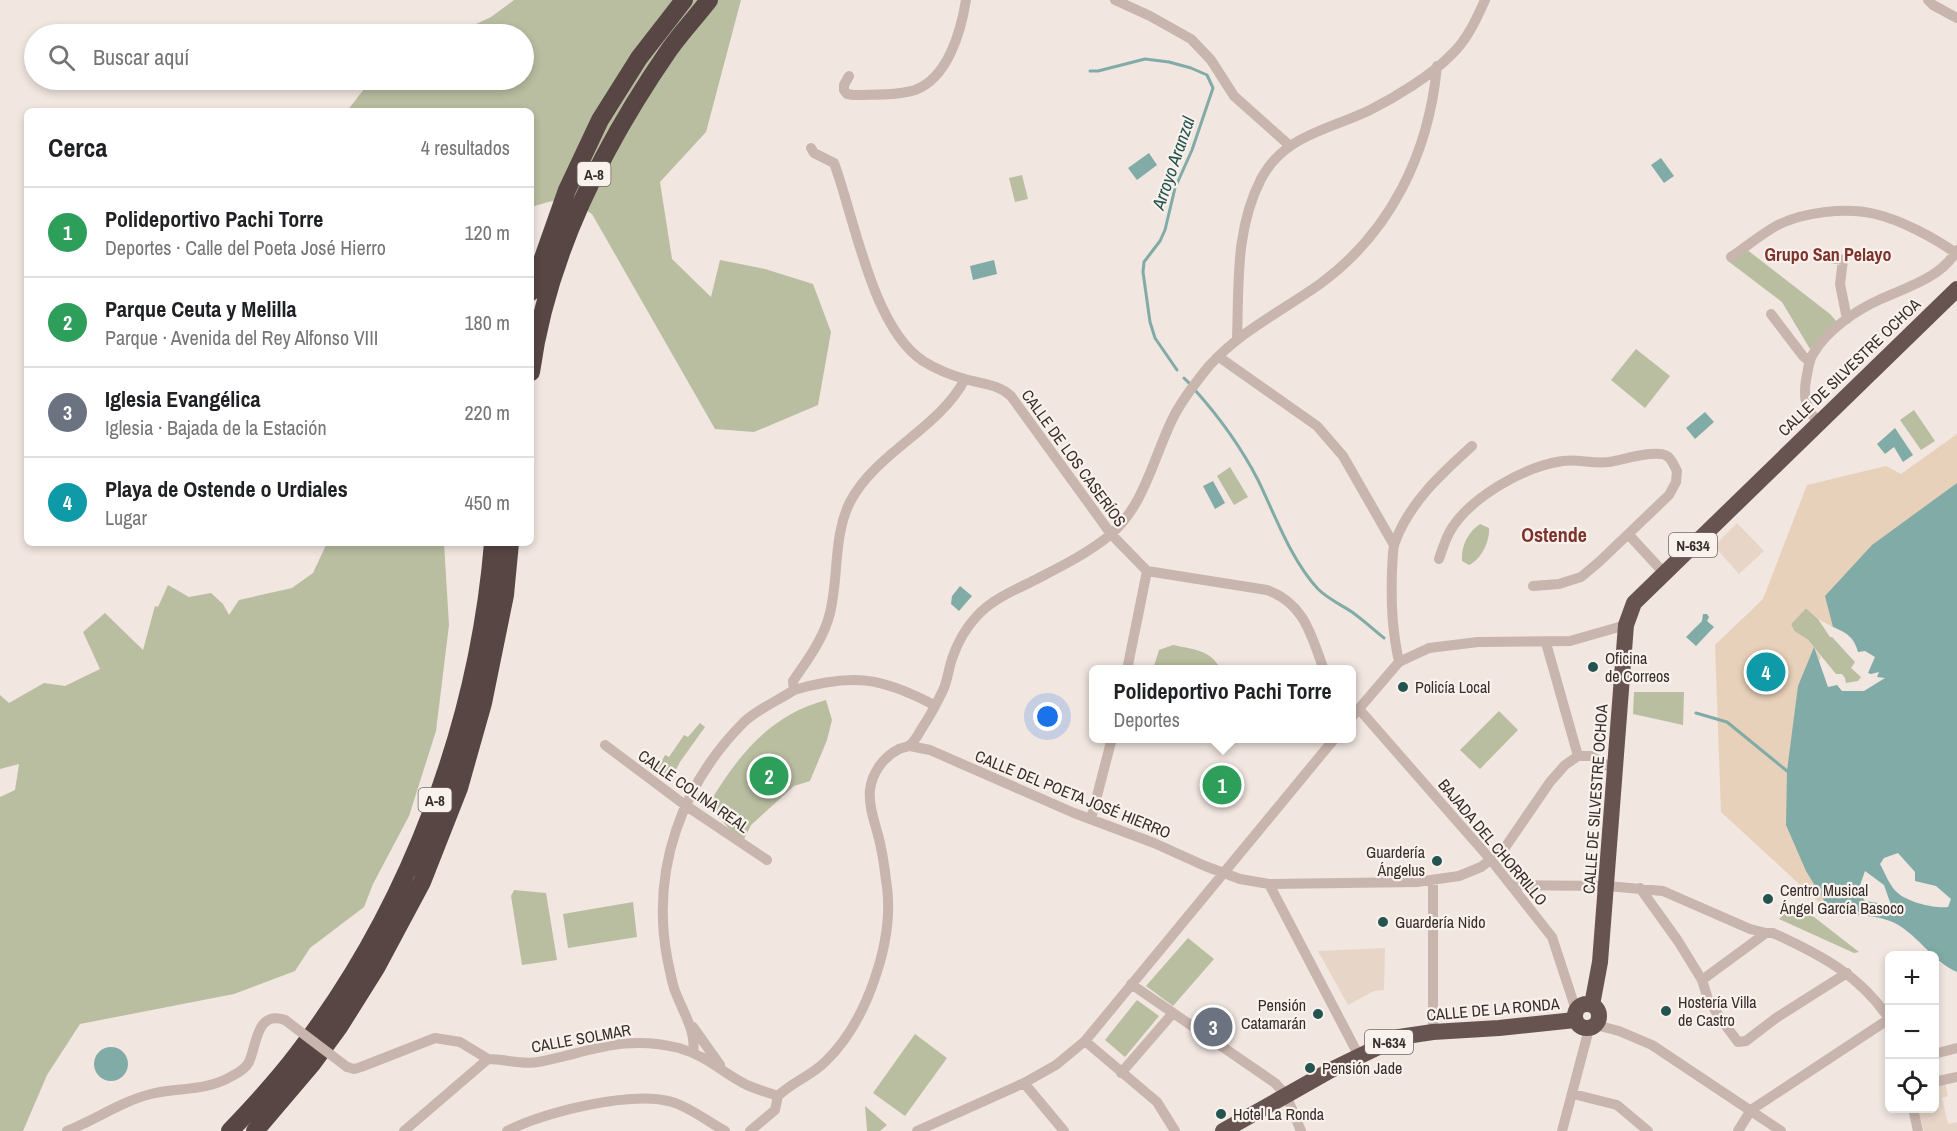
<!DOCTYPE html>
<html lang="es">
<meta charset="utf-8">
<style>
body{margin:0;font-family:"Archivo Narrow",sans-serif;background:#f2f2f2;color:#202124}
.controls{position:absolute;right:18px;bottom:18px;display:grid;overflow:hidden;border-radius:9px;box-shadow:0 3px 9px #0003}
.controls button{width:54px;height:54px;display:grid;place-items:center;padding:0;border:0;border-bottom:2px solid #e0e0e0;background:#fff;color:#202124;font:30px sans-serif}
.you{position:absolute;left:1048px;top:717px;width:21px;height:21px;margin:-15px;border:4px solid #fff;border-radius:50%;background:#1a73e8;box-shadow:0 0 0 9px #1a73e833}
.badge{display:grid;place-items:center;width:39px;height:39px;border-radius:50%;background:#ea580c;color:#fff;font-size:20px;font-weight:700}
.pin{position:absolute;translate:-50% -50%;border:3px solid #fff;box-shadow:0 2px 6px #0006}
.popup{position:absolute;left:1089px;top:665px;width:267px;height:78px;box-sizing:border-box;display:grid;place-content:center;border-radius:9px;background:#fff;filter:drop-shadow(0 2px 4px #0005);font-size:20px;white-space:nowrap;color:#757577}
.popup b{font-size:22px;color:#202124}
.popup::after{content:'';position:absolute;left:50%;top:100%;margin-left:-12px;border:12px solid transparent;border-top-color:#fff}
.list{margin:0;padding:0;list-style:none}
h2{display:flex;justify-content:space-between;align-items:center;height:78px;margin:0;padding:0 24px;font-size:26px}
h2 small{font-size:20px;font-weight:400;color:#757577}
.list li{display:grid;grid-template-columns:39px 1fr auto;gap:18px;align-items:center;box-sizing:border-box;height:90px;padding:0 24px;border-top:2px solid #e0e0e0}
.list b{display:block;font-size:22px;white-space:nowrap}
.list p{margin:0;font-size:20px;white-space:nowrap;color:#757577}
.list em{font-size:20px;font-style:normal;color:#757577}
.icon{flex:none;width:33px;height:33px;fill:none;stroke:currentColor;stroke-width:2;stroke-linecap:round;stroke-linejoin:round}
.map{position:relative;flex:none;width:1957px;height:1131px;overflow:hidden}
.search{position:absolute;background:#fff;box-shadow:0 3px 9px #0003;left:24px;top:24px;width:510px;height:66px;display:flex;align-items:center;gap:15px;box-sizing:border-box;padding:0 21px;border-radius:33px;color:#757577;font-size:22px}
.panel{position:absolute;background:#fff;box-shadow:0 3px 9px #0003;left:24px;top:108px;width:510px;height:438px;border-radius:9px}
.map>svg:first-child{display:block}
</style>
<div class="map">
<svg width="1957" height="1131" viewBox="0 0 1957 1131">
<rect width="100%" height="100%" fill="#f1e6e0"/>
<path fill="#b9bea1" d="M514,0H741L706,132L660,182L672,259L711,297L720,260L765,269L813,284L831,332L818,405L754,432L715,429L592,214C564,195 562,198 531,207V111H347L371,80H524V34H455L491,17Z
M1022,175L1028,199L1015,202L1009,178Z
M1746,249L1830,314L1837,322L1810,349L1782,302L1728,261Z
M1636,349L1670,376L1645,408L1611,380Z
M1914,410L1935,441L1921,450L1900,420Z
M1230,467L1248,497L1234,505L1217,476Z
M1480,524L1489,528C1490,542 1481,559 1469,565L1462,561C1461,546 1468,532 1480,524Z
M327,543H444L449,625L436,731L409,816L373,884L364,907L310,948L295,971L234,994L80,1024L47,1075L23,1131H0V797L15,790L19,764L0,769V695L9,703L44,683L65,686L100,669L83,632L105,613L143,650L155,606L158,607L168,585L189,597L211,593L223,604L229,615L239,600L292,588L313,573Z
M1806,608L1818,619L1830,637H1832L1855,662L1851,668L1861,677L1858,681L1846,683L1845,678L1842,674H1836L1808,640L1794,631L1791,624Z
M1173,645C1195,650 1209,649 1221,669H1153L1159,650Z
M1634,692H1684L1683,725L1633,714Z
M826,700L832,720L827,740L810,781L794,786L751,825L742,843L708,805C738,756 768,716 826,700Z
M1499,711L1518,730L1480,769L1460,750Z
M700,723L705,727L680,762L670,781L656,772L665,755L669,757L684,735L688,737Z
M514,890L546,893L557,960L522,965L511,896Z
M633,902L637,937L568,948L563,914Z
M1796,903L1859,952L1854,953L1779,919Z
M1188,938L1214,959L1173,1006L1146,986Z
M1137,1000L1159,1016L1125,1057L1105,1040Z
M915,1034L947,1058L905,1116L873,1093Z
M865,1106L887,1125L880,1131H867Z"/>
<path fill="#e8d1ba" d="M1957,434V512L1851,608L1833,627L1818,619L1806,608L1791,624L1794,631L1808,640L1821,657L1816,666L1820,858L1833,915L1721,812L1715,645L1763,599L1807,485L1886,466L1901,474Z"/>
<path fill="#e7d5c8" d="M1737,523L1764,551L1739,574L1714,546Z
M1385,948L1384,990L1374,991L1348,1005L1318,951Z
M1945,1083L1948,1096L1942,1098L1948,1124L1957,1122V1131H1924L1918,1109L1934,1108L1935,1084Z"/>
<path fill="#81aba6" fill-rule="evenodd" d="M1149,153L1157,165L1137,180L1128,168Z
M1661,158L1674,176L1664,183L1651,165Z
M994,260L997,274L973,280L970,266Z
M1705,412L1714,422L1695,439L1686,428Z
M1895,428L1913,455L1903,462L1894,447L1885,454L1877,444Z
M1213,481L1225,503L1215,509L1203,486Z
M1957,483V972C1931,961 1916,931 1890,921C1872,914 1852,915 1833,915L1806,871L1786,825L1787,771L1798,686L1814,647L1828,687L1837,685L1842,691H1864L1885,678L1877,677L1879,672L1871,674L1868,673L1875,657L1865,651L1858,652C1854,637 1847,633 1833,627L1825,596L1872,545ZM1898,853L1915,872V881L1936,886L1951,899L1948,907C1936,909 1907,902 1898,893C1890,887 1885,873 1880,864L1884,858ZM1865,871L1884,885L1891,905L1865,901L1858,891Z
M960,586L972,596L959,611L951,604L952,596Z
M1703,614H1707L1709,617L1707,621L1714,627L1696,646L1686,637L1702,621Z
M94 1064a17 17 0 1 1 34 0a17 17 0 1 1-34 0Z"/>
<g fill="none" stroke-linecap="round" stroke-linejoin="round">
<path stroke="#81aba6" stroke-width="3" d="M1090,71H1098L1145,59L1169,62L1191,68L1207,75L1213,88L1192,150L1175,188L1165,230L1160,241L1144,262L1143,272L1150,322L1155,338L1177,370
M1184,378L1191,385
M1195,390C1220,418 1241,447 1258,480C1275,515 1291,560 1318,589C1328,599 1340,604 1352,612C1363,620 1373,629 1384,638
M1696,713L1727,722L1787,771"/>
<path stroke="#c8b5ad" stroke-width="10" d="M1115,0L1150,16L1191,39L1211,60L1234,96L1289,145
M1928,0L1933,5L1957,18
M849,76L844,85V90L847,94L854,95C873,94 896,96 915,90C948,78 961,31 966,0
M811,148L814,153L834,163C855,219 872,327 923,361C936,369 950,375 965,379C982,384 998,384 1011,396L1111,534L1147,571L1267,590C1305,604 1311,635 1324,670
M1818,256L1843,260L1840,284L1847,319
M1731,257C1746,247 1760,235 1776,226C1802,212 1846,207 1875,214C1901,220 1935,238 1957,254
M1771,314L1803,356L1810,362
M1237,339C1239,284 1235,230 1261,179C1284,135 1329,130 1370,110C1396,97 1432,75 1452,54C1467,40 1477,18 1485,0
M1219,357L1317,426L1343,456L1394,545
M1818,422C1806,409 1803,399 1806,380C1808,372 1808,361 1813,354C1827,330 1856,310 1881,299C1908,287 1942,277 1957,250
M1629,535L1664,573
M1439,559C1442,550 1445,541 1449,533C1468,498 1525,466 1563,461C1578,459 1593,464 1609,462C1622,460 1656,449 1667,456C1672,459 1674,466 1677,471L1676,482L1669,495L1599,562L1581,577L1559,584L1533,586
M1546,643L1578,756
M1399,662C1392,629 1391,604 1392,570C1393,561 1392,550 1395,542C1410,502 1441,474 1472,446
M1127,670L1147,571
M794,690C852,673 881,677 934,705
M1359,709L1491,860L1552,937L1576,1010
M1351,718L1399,662L1429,648L1478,642L1570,641L1626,625
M605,745L685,805L767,860
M910,746L930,750L1074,813L1154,843L1205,866L1240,879L1269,884L1417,882L1459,876L1481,867L1504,849L1550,782L1565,765L1578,756H1591L1615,770
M1091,819L1112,738
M1433,882V1032
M1269,884L1359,1056
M1511,885L1607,886L1663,891L1750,929L1766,933H1773C1821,955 1860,975 1890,1020
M1640,888L1678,941L1702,980L1708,999L1720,1018L1738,1042L1746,1041L1776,1018L1847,973
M1702,980L1766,933
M1131,984L1275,1083L1286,1095L1301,1131
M1596,1025L1619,1031L1652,1045L1781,1131
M693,1027L720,1065
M1085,1041L1157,1102L1175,1131
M693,1053C697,1031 681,1009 674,988C671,978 669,967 667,957C651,869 682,784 744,722C758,709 779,700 794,690L793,681C807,661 824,638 830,613C839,576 833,536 850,502C876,452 939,429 965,379
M1934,1054L1957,1048
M347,1067L354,1069L361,1067L435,1038L460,1042L488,1059
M1121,1073L1173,1013
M1934,1082L1957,1077
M1024,1083L1064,1131
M1573,1094L1617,1105L1648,1131
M778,1096C792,1082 811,1076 825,1062C866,1023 894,943 887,887C885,874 884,861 881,848C878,830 868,809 870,790C872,773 883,757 899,749C904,747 907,748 911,744C915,741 919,733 922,728C930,716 938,701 944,688C948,678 949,666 953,656C958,642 966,628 976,617C990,601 1012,591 1031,582C1058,568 1087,554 1110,535C1144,506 1153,459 1172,420C1180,402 1196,382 1209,366C1240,331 1282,311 1320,284C1391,232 1429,153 1437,66
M1913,1108L1918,1131
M67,1131C95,1120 122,1101 151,1094C179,1087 205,1092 232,1076C238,1073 246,1068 249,1062C257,1045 256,1010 285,1020
M404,1131L488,1059C505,1059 522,1065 538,1062C590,1052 624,1034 679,1048C707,1056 720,1071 743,1083C754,1089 767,1092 778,1096
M507,1131C545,1112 632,1090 672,1102C690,1107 708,1122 725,1131
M750,1131L775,1110L778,1096
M917,1131L1024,1083L1056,1065L1085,1041L1335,738
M1562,1131L1589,1029
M1738,1131L1751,1110L1889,1019"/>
<path stroke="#675450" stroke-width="16" d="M1575 1016a12 12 0 1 1 24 0a12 12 0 1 1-24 0Z
M1592,1005L1600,962L1626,625L1634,603L1957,289
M1223,1131L1331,1070L1399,1037L1433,1032L1499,1028L1575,1020"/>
<path stroke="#574643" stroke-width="18" d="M531,292L567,190L600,120L639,58L684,0
M531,372C547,255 602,147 669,50C681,33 696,17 709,0
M230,1131C254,1106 278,1080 299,1052C410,907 478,724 493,543
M255,1131L312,1064L339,1027L376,968L422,882L459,788L483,703L505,595L510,543"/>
<path stroke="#c8b5ad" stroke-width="10" d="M285,1020L347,1067"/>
</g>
<g fill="#245450" stroke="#f9f1ec" stroke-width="2">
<circle cx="1593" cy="667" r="6"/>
<circle cx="1403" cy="687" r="6"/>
<circle cx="1437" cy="861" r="6"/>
<circle cx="1768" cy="899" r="6"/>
<circle cx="1383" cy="922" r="6"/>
<circle cx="1666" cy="1011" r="6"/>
<circle cx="1318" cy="1014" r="6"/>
<circle cx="1310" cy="1068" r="6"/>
<circle cx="1221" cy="1114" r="6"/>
</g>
<g text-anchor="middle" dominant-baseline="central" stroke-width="4.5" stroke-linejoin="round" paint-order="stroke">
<g fill="#f9f1ec" stroke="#716865" stroke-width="1.5">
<rect x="577.5" y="162" width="33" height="24" rx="4.5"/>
<rect x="1669" y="533" width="48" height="24" rx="4.5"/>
<rect x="418.5" y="788" width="33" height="24" rx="4.5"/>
<rect x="1365" y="1030" width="48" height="24" rx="4.5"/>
</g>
<g font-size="15" font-weight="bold" fill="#372d2b">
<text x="594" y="174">A-8</text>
<text x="1693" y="545">N-634</text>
<text x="435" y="800">A-8</text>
<text x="1389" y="1042">N-634</text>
</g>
<g font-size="16" fill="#372d2b" stroke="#f9f1ec">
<text transform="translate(1849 367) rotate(-44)">CALLE DE SILVESTRE OCHOA</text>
<text transform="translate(1074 458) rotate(54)">CALLE DE LOS CASERÍOS</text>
<text transform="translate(694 791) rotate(35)">CALLE COLINA REAL</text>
<text transform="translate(1073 794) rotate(22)">CALLE DEL POETA JOSÉ HIERRO</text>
<text transform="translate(1595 799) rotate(-86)">CALLE DE SILVESTRE OCHOA</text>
<text transform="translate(1493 842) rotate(50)">BAJADA DEL CHORRILLO</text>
<text transform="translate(1493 1009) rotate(-5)">CALLE DE LA RONDA</text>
<text transform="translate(581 1038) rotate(-10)">CALLE SOLMAR</text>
</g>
<g font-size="16" fill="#372d2b" stroke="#f9f1ec" text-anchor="start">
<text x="1605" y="658">Oficina<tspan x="1605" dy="18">de Correos</tspan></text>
<text x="1415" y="687">Policía Local</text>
<text x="1425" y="852" text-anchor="end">Guardería<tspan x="1425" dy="18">Ángelus</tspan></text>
<text x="1780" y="890">Centro Musical<tspan x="1780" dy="18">Ángel García Basoco</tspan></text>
<text x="1395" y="922">Guardería Nido</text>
<text x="1678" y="1002">Hostería Villa<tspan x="1678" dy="18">de Castro</tspan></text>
<text x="1306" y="1005" text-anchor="end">Pensión<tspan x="1306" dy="18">Catamarán</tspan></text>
<text x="1322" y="1068">Pensión Jade</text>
<text x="1233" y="1114">Hotel La Ronda</text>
</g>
<g font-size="18" font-style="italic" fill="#245450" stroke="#f9f1ec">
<text transform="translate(1173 163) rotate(-71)">Arroyo Aranzal</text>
</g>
<g font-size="18" font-weight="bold" fill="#7e322c" stroke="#f9f1ec">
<text x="1828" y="254">Grupo San Pelayo</text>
</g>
<g font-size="20" font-weight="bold" fill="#7e322c" stroke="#f9f1ec">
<text x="1554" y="534">Ostende</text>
</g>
</g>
</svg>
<div class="controls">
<button>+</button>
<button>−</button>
<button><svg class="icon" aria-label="locate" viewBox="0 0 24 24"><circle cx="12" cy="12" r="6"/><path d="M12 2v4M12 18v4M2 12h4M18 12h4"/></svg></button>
</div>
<div class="you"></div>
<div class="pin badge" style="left:1222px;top:785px;background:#2e9e5b">1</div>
<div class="popup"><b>Polideportivo Pachi Torre</b>Deportes</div>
<div class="pin badge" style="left:769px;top:776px;background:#2e9e5b">2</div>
<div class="pin badge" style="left:1213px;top:1027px;background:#6b7280">3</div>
<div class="pin badge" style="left:1766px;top:672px;background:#0f9aa8">4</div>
<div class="search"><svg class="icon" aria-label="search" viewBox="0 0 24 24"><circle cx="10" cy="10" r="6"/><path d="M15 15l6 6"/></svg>Buscar aquí</div>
<section class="panel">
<h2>Cerca<small>4 resultados</small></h2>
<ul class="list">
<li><span class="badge" style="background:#2e9e5b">1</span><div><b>Polideportivo Pachi Torre</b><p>Deportes · Calle del Poeta José Hierro</p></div><em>120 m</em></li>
<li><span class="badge" style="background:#2e9e5b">2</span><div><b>Parque Ceuta y Melilla</b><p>Parque · Avenida del Rey Alfonso VIII</p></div><em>180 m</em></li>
<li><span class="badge" style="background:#6b7280">3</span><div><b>Iglesia Evangélica</b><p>Iglesia · Bajada de la Estación</p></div><em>220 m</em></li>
<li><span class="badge" style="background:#0f9aa8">4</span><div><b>Playa de Ostende o Urdiales</b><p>Lugar</p></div><em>450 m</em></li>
</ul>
</section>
</div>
